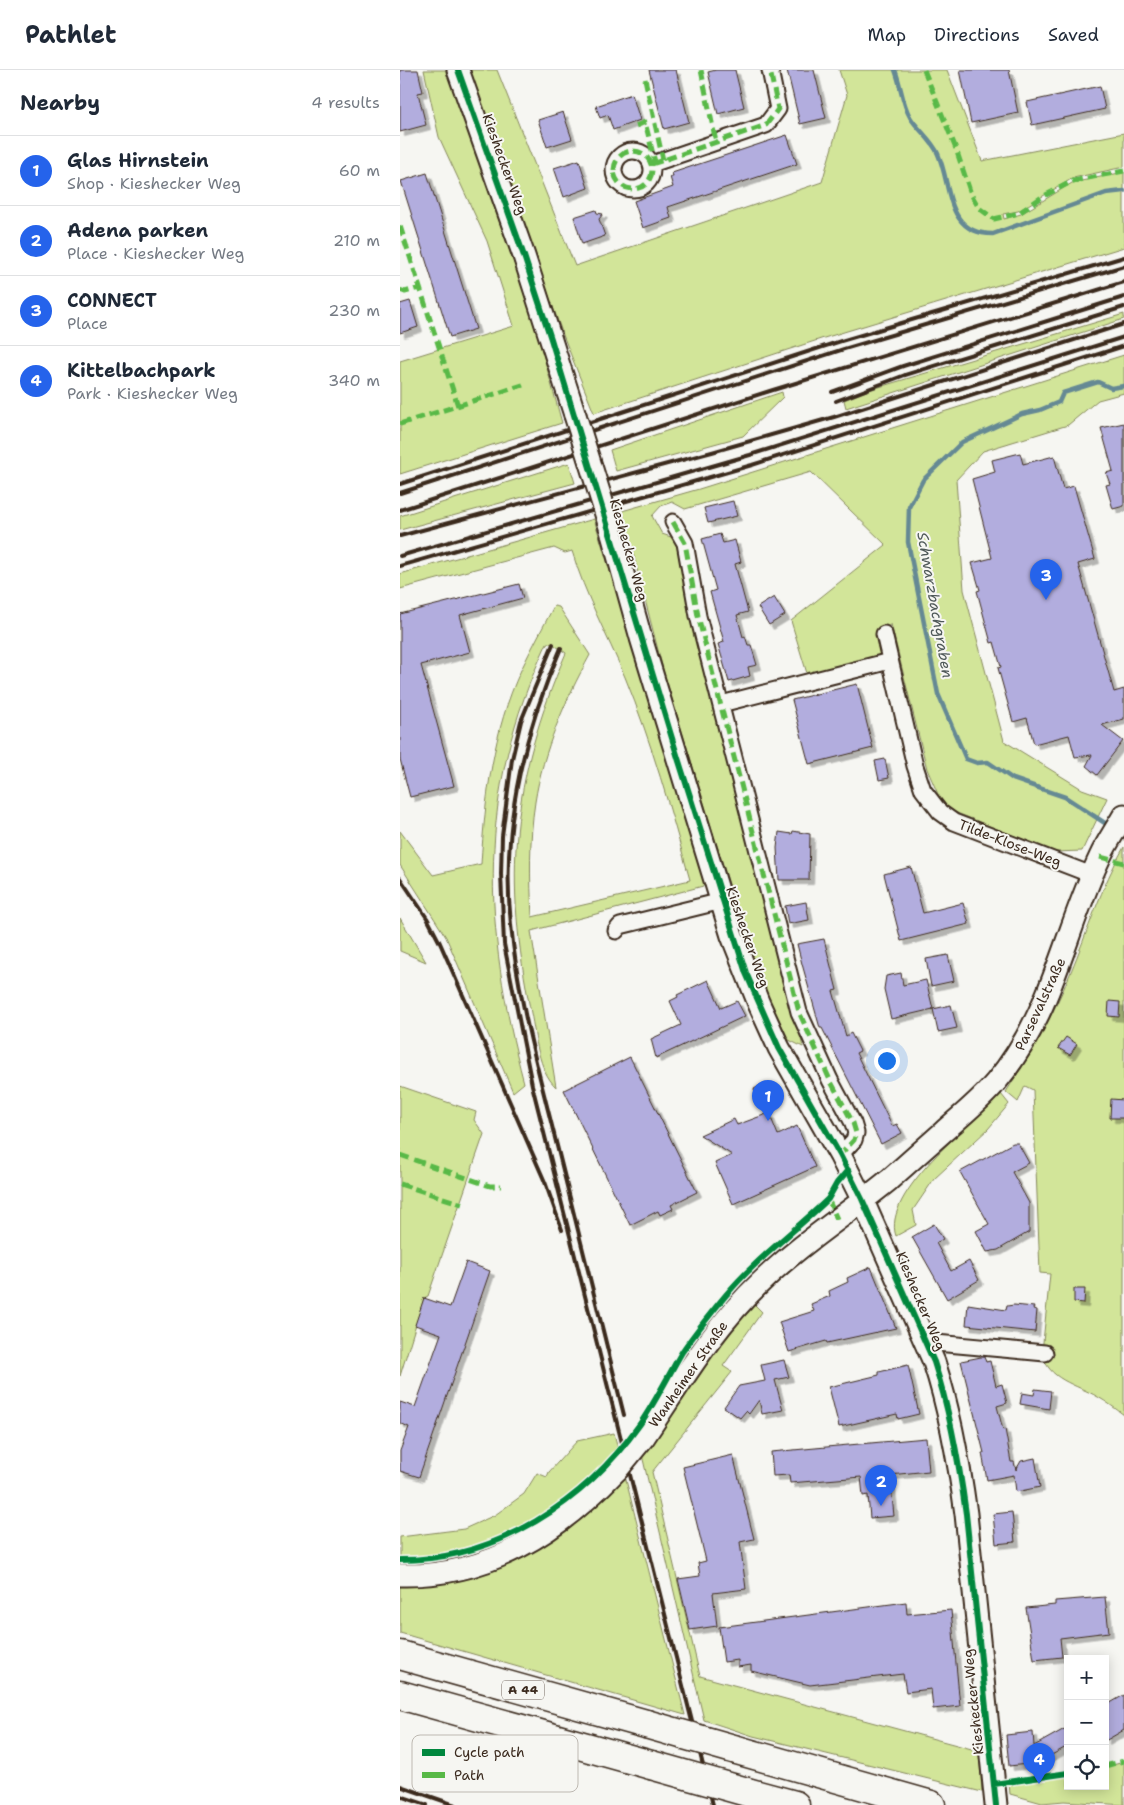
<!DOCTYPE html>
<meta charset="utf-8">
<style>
body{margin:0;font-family:"Shantell Sans",sans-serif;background:#f2f2f3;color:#1f2937}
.controls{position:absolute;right:15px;bottom:15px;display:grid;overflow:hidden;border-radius:0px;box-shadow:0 2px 12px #0003}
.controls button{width:45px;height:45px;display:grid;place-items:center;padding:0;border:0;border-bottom:1px solid #e0e1e3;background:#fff;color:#1f2937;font:25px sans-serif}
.you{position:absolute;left:486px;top:990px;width:18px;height:18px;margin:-12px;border:4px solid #fff;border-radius:50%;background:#1a73e8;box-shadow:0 0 0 8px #1a73e833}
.badge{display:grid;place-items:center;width:32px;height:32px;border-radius:50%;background:#2563eb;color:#fff;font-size:16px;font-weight:700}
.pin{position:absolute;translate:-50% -41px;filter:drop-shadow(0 1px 2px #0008)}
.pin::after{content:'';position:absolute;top:26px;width:18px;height:15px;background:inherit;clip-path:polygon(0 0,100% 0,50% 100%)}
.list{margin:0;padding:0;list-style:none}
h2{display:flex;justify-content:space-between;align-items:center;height:65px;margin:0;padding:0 20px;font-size:21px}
h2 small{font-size:16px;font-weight:400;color:#747a83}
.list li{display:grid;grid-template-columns:32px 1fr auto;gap:15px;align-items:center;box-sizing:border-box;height:70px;padding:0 20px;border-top:1px solid #e0e1e3}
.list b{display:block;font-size:19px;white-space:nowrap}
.list p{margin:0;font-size:16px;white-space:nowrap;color:#747a83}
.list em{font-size:16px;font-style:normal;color:#747a83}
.icon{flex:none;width:28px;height:28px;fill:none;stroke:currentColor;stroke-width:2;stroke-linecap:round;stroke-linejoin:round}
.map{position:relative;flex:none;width:724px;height:1735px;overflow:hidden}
header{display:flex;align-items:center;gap:30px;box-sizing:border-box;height:70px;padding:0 25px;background:#fff;border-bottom:1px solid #e0e1e3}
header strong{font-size:24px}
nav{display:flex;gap:28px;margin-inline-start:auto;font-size:18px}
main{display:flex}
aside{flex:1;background:#fff}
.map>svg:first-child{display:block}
</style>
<header>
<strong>Pathlet</strong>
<nav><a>Map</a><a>Directions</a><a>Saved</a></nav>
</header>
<main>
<aside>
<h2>Nearby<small>4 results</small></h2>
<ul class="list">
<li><span class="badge">1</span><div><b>Glas Hirnstein</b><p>Shop · Kieshecker Weg</p></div><em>60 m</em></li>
<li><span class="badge">2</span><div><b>Adena parken</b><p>Place · Kieshecker Weg</p></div><em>210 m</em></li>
<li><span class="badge">3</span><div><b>CONNECT</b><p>Place</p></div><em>230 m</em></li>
<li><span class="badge">4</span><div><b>Kittelbachpark</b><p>Park · Kieshecker Weg</p></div><em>340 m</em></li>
</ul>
</aside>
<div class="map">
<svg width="724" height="1735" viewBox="0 0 724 1735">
<defs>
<filter id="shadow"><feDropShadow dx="4.5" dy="4.5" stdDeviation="0" flood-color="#0004"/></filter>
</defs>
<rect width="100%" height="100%" fill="#f6f6f2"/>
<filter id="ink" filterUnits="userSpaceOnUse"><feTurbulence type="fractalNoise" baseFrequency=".02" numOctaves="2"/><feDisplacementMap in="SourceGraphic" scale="10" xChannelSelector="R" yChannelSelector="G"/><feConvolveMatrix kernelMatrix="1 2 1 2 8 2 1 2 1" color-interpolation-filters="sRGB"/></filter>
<g filter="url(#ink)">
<path fill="#d2e599" stroke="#86885c" d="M24,0H46L132,244L162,353L0,404V291L114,256L87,171L39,67Z
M68,0H97L175,196L422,112L447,25L439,0H547L582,91L724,63V97L673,108L618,141L603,144L604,149L621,144L672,113L724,102V177L424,268L194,343L163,265Z
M724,244V249L446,338L444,330L469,320Z
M724,285V323L698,330L668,355L583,381L556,410L564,520L604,671L682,719L707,728L682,781L655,782L552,741L541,731L527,699L491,554L481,562C481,568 484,576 481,581C475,596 425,605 409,610L391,551L486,475L411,402L285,439L272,432L261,436L252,446L262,464L277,469L403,977L389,970L367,925L348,876L264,603L222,441L299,419Z
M382,322L383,327L343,366L216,401L210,380Z
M169,393L175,413L0,460V446Z
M194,449L307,815L131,861L156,1017C138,1000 136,967 131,943C103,807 111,711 166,583L153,574L147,573C76,723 83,857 124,1013L113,1022L46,867L0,795V761L33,805L81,794C85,729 93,660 121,600C131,579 143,557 154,536L159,537L190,585C165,631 143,680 135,732C129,770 130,809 132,847L290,810C271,742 252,673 225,607C207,565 185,525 172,481L165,483L154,478L0,519V504Z
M724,777V1345C716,1339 707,1332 698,1327C676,1314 647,1310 642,1282L650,1204L640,1203L633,1020L625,1016L618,1032L606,1022C630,984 653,946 670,904C688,861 701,817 724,777Z
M0,848L26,892L0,881Z
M0,1016L76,1042L74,1050L84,1064L28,1226L24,1228L0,1306Z
M601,1024L609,1034L588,1059L534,1109L513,1140L516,1155L496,1166C481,1124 573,1052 601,1024Z
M354,1234L362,1242L323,1296L332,1302L252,1402L300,1606L579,1681L582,1722L353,1666L304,1650L242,1385C278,1333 312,1280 354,1234Z
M214,1363L218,1379C165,1444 85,1490 0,1489V1467L64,1459L95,1445L124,1424L137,1403L147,1407L149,1402L177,1371Z
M224,1402L285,1645L0,1563V1511L68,1503Z
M724,1692V1735L664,1731L642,1733L610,1724L609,1713L668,1704V1716H705V1697Z"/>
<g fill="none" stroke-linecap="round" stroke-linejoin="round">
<path stroke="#658994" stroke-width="4.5" d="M495,0C501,15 502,33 510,47C518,60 532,70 538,84C552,116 545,164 593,164L706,123L724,121
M711,757L665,727L613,709L588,692L577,693L566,689L538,624L508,472L509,437L523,410L562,372L622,344L640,340L659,332L663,323L698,312L711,318L724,316"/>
</g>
<path fill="#b2adde" stroke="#3b2a1e" filter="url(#shadow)" d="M0,0H18L23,22L18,23L26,55L0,62Z
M249,0H276L289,52L264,59Z
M316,0H335L344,37L318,44L308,2Z
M387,0H414L426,48L400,54Z
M560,0H609L618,43L571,53Z
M700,16L705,39L632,55L627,32Z
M232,24L240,50L213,60L208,45L200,48L196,36Z
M163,42L172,69L147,77L138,50Z
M387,65L397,94L268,137L271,148L243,158L234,131L273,117L270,107H273L272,103Z
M179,90L188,118L164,127L154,98Z
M27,103L76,259L50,267L1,111Z
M196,140L197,143L203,144L199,149L205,166L182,174L174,147Z
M10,231L18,257L0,263V234Z
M724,353V436L713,439L706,415L710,414L706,403L713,401L701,358Z
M620,383L623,394L654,386L663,419L674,416L695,489L678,494L714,622L724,619V649L702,655L723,671L697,705L686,696L692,685L675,687L669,665L634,674L627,648L613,652L598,598L601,597L594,572L591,573L577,521L580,520L572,493L592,488L572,409L595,402L592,390Z
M333,431L337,446L308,453L304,438Z
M320,464L323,473L335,470L341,492L335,494L348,542L337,545L343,567L345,566L348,575H351L357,595L348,597L350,606L329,612L318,574L324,572L310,522L316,520L302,469Z
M119,514L123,528L60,545L70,582L21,595L54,716L10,727L0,689V544Z
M374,527L385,545L369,555L358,537Z
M457,614L473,678L409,694L392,630Z
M485,689L489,708L479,710L475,691Z
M393,761L410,764L409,810H379L377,778L379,762L392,764Z
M511,797L523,843L563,833L569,854L501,871L484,804Z
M406,832L409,850L388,854L385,836Z
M424,869L437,920L433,921L446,966L451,963L460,981L456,983L492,1056L497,1054L502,1063L481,1074L422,958H420L402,894L397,874Z
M548,885L554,911L531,916L526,889Z
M501,903L503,915L526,910L533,939L491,949L484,919L486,906Z
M308,910L321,938L337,931L345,946L256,988L251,969L281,955L270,931L278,927L277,925Z
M709,931L720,932L719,947L708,946Z
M551,935L557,958L538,962L533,939Z
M666,967L677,974L670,985L658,978Z
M230,987L297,1122L271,1135L273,1139L260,1145L258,1141L230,1155L164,1020Z
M365,1013L371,1026L359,1031L354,1019Z
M711,1029L724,1030V1048H710Z
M369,1043L378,1065L397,1056L415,1097L333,1134L315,1093L332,1085L300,1065L334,1049L337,1055Z
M613,1073H618L629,1093L612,1102L629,1133V1162L598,1180L587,1182L576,1161L589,1154L560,1102Z
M534,1154L543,1169L536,1173L551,1201L569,1191L579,1210L547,1229L512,1167Z
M66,1192L90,1201L19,1407L0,1401V1381L9,1357L0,1353V1332L15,1337L41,1264L15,1255L24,1228L50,1237Z
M471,1197L496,1258L427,1273L426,1271L389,1282L379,1252L414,1241L411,1234L430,1226L429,1221L448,1212L447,1208Z
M674,1219H685L684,1233L674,1232Z
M568,1234L606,1240L607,1236L614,1235L634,1237L633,1239L637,1240L635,1262L566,1255Z
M581,1287H584L586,1292L590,1291L596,1316L602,1314L607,1333L597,1336L603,1360L605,1359L611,1392H614L616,1400L621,1391L635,1388L640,1417L616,1422L614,1405L587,1410L582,1383H584L561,1291Z
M384,1290L389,1307L375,1310L383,1340L362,1344L359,1330L349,1344L346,1341L340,1348L324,1337L339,1316L365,1311L361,1295Z
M508,1295L519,1344L498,1349L497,1344L439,1357L429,1317L479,1305V1302Z
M635,1319L651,1321L649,1339L620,1334L622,1323L634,1325Z
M526,1368L529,1401L490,1405L494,1446L470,1448L468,1425L463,1426L461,1407L390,1413L389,1405L373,1406L371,1382Z
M333,1385L354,1469L340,1472L346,1519L313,1523L317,1556L290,1560L278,1509L300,1506L298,1493L306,1491L283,1397Z
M612,1442L615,1472L596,1474L593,1444Z
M705,1527L709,1562L660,1568L662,1587L634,1590L626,1538L655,1535V1531Z
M506,1532L507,1544L551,1540L560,1636L533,1639L531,1619L506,1622L503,1604L410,1615L351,1601V1595L338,1597V1590L324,1592L319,1557Z
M724,1625V1660L705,1671V1636Z
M668,1657V1676L637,1693L609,1696L606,1665L633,1662L634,1676Z"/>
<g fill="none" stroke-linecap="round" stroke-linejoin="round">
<g stroke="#3b2a1e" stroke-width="19">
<path id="street" d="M214 100a19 19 0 1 1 38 0a19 19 0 1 1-38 0Z
M252,94L366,55L378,39L370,0
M273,452L285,473L298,546L399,942L430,1010L453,1053L456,1063L454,1070L440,1085
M484,564L515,696L523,720L540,742L554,752L692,805
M321,634L490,591
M216,861L220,856L322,831
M525,1272L645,1283"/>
</g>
<g stroke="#3b2a1e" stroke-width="25">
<path id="secondary" d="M58,0L124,186L175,345
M210,457L241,568L332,866L359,934L379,978L440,1085L462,1129L534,1292C550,1341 559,1392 566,1444L596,1735
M244,1367C280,1314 313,1257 360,1213C400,1174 446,1145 489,1110C507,1094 525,1078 543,1062C561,1046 580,1031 596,1012C653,943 663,865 700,787C707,772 716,759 724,745
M0,1505C89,1507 158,1462 217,1400"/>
</g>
<g stroke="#3b2a1e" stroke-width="31">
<path id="highway" d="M0,1585L246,1654
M0,1625L251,1695
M337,1680L531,1735
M347,1722L395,1735"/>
</g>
<use href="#street" stroke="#f6f6f2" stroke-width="15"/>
<use href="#secondary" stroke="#f6f6f2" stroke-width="21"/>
<use href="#highway" stroke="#f6f6f2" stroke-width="28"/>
<path stroke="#3b2a1e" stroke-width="4" d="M432,322L503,296L724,227
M436,331L505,305L724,237
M0,414L441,271L724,187
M0,423L444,279L724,196
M0,440L373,320L724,212
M0,466L312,382L434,347L724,254
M0,486L350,385L724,267
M0,496L352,395L724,276
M153,574L121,651L112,689L102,766L101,804L104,874L132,1015L313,1735
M161,578C122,666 101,759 111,855C118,930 139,1003 157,1076C180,1165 202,1255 224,1345
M0,808L27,848L40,873L145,1112L162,1160
M0,1716L55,1735
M0,1726L27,1735"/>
<g stroke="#3b2a1e" stroke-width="25" stroke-linecap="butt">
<path id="secondary-bridge" d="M175,345L210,457
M217,1400L244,1367"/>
</g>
<g stroke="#3b2a1e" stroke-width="31" stroke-linecap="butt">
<path id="highway-bridge" d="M246,1654L337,1680
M251,1695L347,1722"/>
</g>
<use href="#secondary-bridge" stroke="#f6f6f2" stroke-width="21"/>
<use href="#highway-bridge" stroke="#f6f6f2" stroke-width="28"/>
<path stroke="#58b947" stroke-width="5" stroke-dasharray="10 5" stroke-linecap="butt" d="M301,0L316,72
M524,0L556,79L571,124L579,138L594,149L619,143L642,127L673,111L724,101
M245,9L263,90
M236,56L245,52L255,92
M214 100a19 19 0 1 1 38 0a19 19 0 1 1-38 0Z
M252,94L366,55L378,39L370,0
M0,156L58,336
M0,220L5,222L19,218
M0,354L123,315
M273,452L285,473L298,546L399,942L430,1010L453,1053L456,1063L454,1070L440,1085
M700,787L724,793
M0,1085L90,1116H101
M0,1114L62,1134
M428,1129L437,1149
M705,1696L724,1691"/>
<g stroke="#f6f6f2" stroke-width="9">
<path id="cycleway" d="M58,0L124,186L151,269L278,688L346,903L379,978L440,1085L462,1129L534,1292C550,1341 559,1392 566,1444L596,1735
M0,1490C97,1490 185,1432 240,1354C256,1331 268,1306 282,1282C295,1263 311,1243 326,1225C355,1190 395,1161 428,1129L437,1113L448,1100
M594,1714L668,1703"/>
</g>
<use href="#cycleway" stroke="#00873e" stroke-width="6"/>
</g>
</g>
<g text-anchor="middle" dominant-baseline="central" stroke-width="4" stroke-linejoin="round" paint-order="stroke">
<rect fill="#f6f6f2" stroke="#73675e" stroke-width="1" x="102" y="1610.5" width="42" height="19" rx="4"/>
<g font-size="12" font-weight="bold" fill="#3b2a1e">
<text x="123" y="1620">A 44</text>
</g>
<g font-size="14" fill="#3b2a1e" stroke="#f6f6f2">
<text transform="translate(105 94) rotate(70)">Kieshecker Weg</text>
<text transform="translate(229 480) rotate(74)">Kieshecker Weg</text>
<text transform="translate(610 773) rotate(21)">Tilde-Klose-Weg</text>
<text transform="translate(348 867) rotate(71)">Kieshecker Weg</text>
<text transform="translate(640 934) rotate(-65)">Parsevalstraße</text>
<text transform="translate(521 1231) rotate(67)">Kieshecker Weg</text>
<text transform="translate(288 1304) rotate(-55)">Wanheimer Straße</text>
<text transform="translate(573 1632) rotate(-96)">Kieshecker Weg</text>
</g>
<g font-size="15" font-style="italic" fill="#505a59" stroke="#f6f6f2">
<text transform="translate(535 535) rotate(80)">Schwarzbachgraben</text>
</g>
</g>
<rect x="12" y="1665" width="166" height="57" rx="8" fill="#f6f6f2" stroke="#beb9b2" stroke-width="1"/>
<rect x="22" y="1679" width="23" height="7" fill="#00873e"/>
<rect x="22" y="1702" width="23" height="6" fill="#58b947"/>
<g font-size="14" fill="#3b2a1e">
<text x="54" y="1687">Cycle path</text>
<text x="54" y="1710">Path</text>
</g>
</svg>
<div class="controls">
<button>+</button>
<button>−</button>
<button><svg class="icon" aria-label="locate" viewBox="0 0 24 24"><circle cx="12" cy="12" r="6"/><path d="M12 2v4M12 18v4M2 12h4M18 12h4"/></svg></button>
</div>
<div class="you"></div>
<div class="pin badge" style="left:368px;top:1051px">1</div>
<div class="pin badge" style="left:481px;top:1436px">2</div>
<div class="pin badge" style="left:646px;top:530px">3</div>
<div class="pin badge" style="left:639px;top:1714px">4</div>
</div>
</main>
